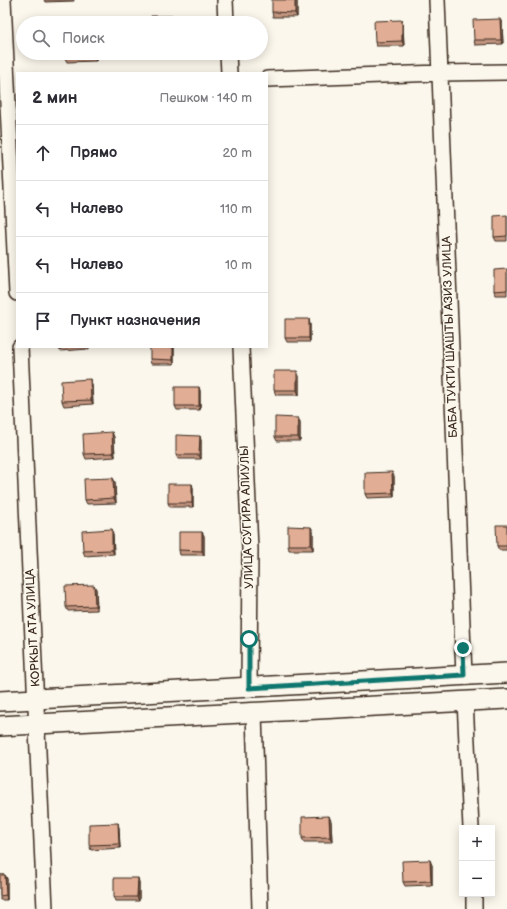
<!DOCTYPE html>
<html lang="ru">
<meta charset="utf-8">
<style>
body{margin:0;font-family:"Balsamiq Sans",sans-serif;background:#f7f7f7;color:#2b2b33}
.controls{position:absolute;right:12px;bottom:12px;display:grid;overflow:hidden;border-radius:0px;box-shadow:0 2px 10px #0003}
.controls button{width:36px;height:36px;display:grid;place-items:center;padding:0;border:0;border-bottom:1px solid #e1e1e2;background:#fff;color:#2b2b33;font:20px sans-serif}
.stop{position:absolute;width:12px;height:12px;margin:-9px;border:3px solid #0f766e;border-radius:50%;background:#fff}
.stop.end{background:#0f766e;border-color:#fff;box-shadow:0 1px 4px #0008}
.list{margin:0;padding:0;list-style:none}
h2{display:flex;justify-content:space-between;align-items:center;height:52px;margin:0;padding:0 16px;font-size:17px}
h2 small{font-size:13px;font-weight:400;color:#7c7c81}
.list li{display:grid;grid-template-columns:26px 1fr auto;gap:12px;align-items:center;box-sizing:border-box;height:56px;padding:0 16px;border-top:1px solid #e1e1e2}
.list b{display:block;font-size:15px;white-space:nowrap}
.list em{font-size:13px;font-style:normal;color:#7c7c81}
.icon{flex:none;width:22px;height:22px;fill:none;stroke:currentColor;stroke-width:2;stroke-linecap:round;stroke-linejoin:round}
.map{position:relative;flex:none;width:507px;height:909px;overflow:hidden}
.search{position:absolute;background:#fff;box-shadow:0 2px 10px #0003;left:16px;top:16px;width:252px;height:44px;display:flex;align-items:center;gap:10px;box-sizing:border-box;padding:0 14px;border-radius:22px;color:#7c7c81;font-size:15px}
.panel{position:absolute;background:#fff;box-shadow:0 2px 10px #0003;left:16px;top:72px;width:252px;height:276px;border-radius:0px}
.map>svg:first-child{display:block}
</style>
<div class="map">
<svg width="507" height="909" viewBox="0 0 507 909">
<rect width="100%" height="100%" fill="#fbf7ec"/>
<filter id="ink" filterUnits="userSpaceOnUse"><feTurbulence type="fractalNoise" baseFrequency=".025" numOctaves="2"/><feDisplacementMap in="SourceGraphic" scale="8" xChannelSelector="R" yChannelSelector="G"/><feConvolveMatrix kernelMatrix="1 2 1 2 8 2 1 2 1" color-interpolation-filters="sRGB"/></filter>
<g filter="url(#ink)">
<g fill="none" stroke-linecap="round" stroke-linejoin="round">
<g stroke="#3b2a1e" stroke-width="18">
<path id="minor" d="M3,0L17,293
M225,0L226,23
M437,0L464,675
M228,53L229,73
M267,79L440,73L507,72
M20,347L45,909
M241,347L250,549L249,688
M465,700L471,828
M254,713L260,909
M474,894V909"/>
</g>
<g stroke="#3b2a1e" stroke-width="22">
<path id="tertiary" d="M0,701L507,673
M0,726L507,699"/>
</g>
<use href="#minor" stroke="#fbf7ec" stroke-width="15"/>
<use href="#tertiary" stroke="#fbf7ec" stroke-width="19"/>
</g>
<path fill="#c29580" stroke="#3b2a1e" d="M44,0H74V1L45,2Z
M297,0V17H273L272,12Z
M502,23L503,44L475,45L474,40Z
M403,25L404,46H376L375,42Z
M65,53H96V61L67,62L65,58Z
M507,215V241H496L494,237Z
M507,269V295H496L494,291Z
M310,324V342H287L285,338Z
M59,347H89V349L60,351Z
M174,347V364H151L150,359Z
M299,376V395H276L274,390Z
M92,384L93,404L64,406L62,401Z
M199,387L200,391V410H177L175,406Z
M298,418L300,422V441H277L275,437Z
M114,437L115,457L86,459L84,454Z
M201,440V459H178L176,455Z
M394,476V497L367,498L365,494Z
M115,482L116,503L87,504L85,500Z
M192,484L193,488V507H170L168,503Z
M507,525V550H499L497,546Z
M313,531V550H289L288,545Z
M202,532L204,536V555H180L179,550Z
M113,534L114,554L85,556L83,551Z
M96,589L97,610L68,611L66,607Z
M331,821L332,842H304L302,838Z
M118,823L119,828L120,848L91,850L89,845Z
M432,865V885L405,886L403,882Z
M0,875H5L7,879V900H0Z
M139,882V901H116L114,897Z"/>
<path fill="#9e7968" stroke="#3b2a1e" d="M295,0H297V17L295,13Z
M175,16L176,20V23H175Z
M500,19L502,23L503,44L501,40Z
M402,20L403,25L404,46L402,41Z
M94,53H96V61L94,56Z
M309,319L310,324V342L309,338Z
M173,347H174V364L173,360Z
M297,371L299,376V395L297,390Z
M90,379L92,384L93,404L91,400Z
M199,387L200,391V410L199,406Z
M298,418L300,422V441L298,437Z
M112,432L114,437L115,457L113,453Z
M200,436L201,440V459L199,455Z
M392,472L394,476V497L393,493Z
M113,478L115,482L116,503L114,498Z
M192,484L193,488V507L192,503Z
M311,527L313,531V550L311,545Z
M112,529L113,534L114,554L112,550Z
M202,532L204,536V555L202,551Z
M94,585L96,589L97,610L95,606Z
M329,816L331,821L332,842L330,837Z
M118,823L119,828L120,848L119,844Z
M430,860L432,865V885L431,881Z
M5,875L7,879V900L6,895Z
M138,878L139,882V901L137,897Z"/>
<path fill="#e1ad95" stroke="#3b2a1e" d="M272,0H295V13L272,12Z
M151,16H175V23H151Z
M500,19L501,40H474L473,20Z
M402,20V41L375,42L374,21Z
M65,53H94V56L65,58Z
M507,215V236L494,237V216Z
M507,269V290L494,291V270Z
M285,319H309V338H285Z
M150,347H173V360L150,359Z
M274,371H297V390H274Z
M90,379L91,400L62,401L61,381Z
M175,387H199V406H175Z
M275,417L298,418V437H275Z
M112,432L113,453L84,454L83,434Z
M176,435L200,436L199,455H176Z
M392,472L393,493L365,494V473Z
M113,478L114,498L85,500L84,479Z
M168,484H192V503H168Z
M496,525H507V546H497Z
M288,526L311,527V545H288Z
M112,529V550L83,551L82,531Z
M179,532H202V551L179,550Z
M94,585L95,606L66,607L65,586Z
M329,816L330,837L302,838V817Z
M118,823L119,844L89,845V824Z
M430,860L431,881L403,882L402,861Z
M0,875H5L6,895L0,896Z
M114,878H138L137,897H114Z"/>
</g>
<g fill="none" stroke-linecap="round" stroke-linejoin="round" filter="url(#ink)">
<path stroke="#0f766e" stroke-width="5" d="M249,639V688L464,675L463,648"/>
</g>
<g text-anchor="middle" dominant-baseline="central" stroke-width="3" stroke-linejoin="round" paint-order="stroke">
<g font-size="12" fill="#3b2a1e" stroke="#fbf7ec">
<text transform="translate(450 337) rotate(-92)">БАБА ТУКТИ ШАШТЫ АЗИЗ УЛИЦА</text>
<text transform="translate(247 517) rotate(-92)">УЛИЦА СУГИРА АЛИУЛЫ</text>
<text transform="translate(33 628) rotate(-93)">КОРКЫТ АТА УЛИЦА</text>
</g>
</g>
</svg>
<div class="controls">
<button>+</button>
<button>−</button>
</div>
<div class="stop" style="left:249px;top:639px"></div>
<div class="stop end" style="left:463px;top:648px"></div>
<div class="search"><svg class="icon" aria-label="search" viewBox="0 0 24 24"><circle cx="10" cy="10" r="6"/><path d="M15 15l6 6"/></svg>Поиск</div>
<section class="panel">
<h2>2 мин<small>Пешком · 140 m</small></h2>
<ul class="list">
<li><svg class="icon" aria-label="ahead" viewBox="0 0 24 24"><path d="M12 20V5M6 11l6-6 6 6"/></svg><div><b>Прямо</b></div><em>20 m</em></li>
<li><svg class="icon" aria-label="left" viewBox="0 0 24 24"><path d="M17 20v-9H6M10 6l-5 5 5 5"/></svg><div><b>Налево</b></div><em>110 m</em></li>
<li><svg class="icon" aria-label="left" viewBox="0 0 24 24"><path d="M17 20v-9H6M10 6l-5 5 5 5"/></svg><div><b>Налево</b></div><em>10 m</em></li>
<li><svg class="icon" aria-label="arrive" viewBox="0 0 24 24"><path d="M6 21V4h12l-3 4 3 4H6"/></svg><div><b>Пункт назначения</b></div></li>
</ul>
</section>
</div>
